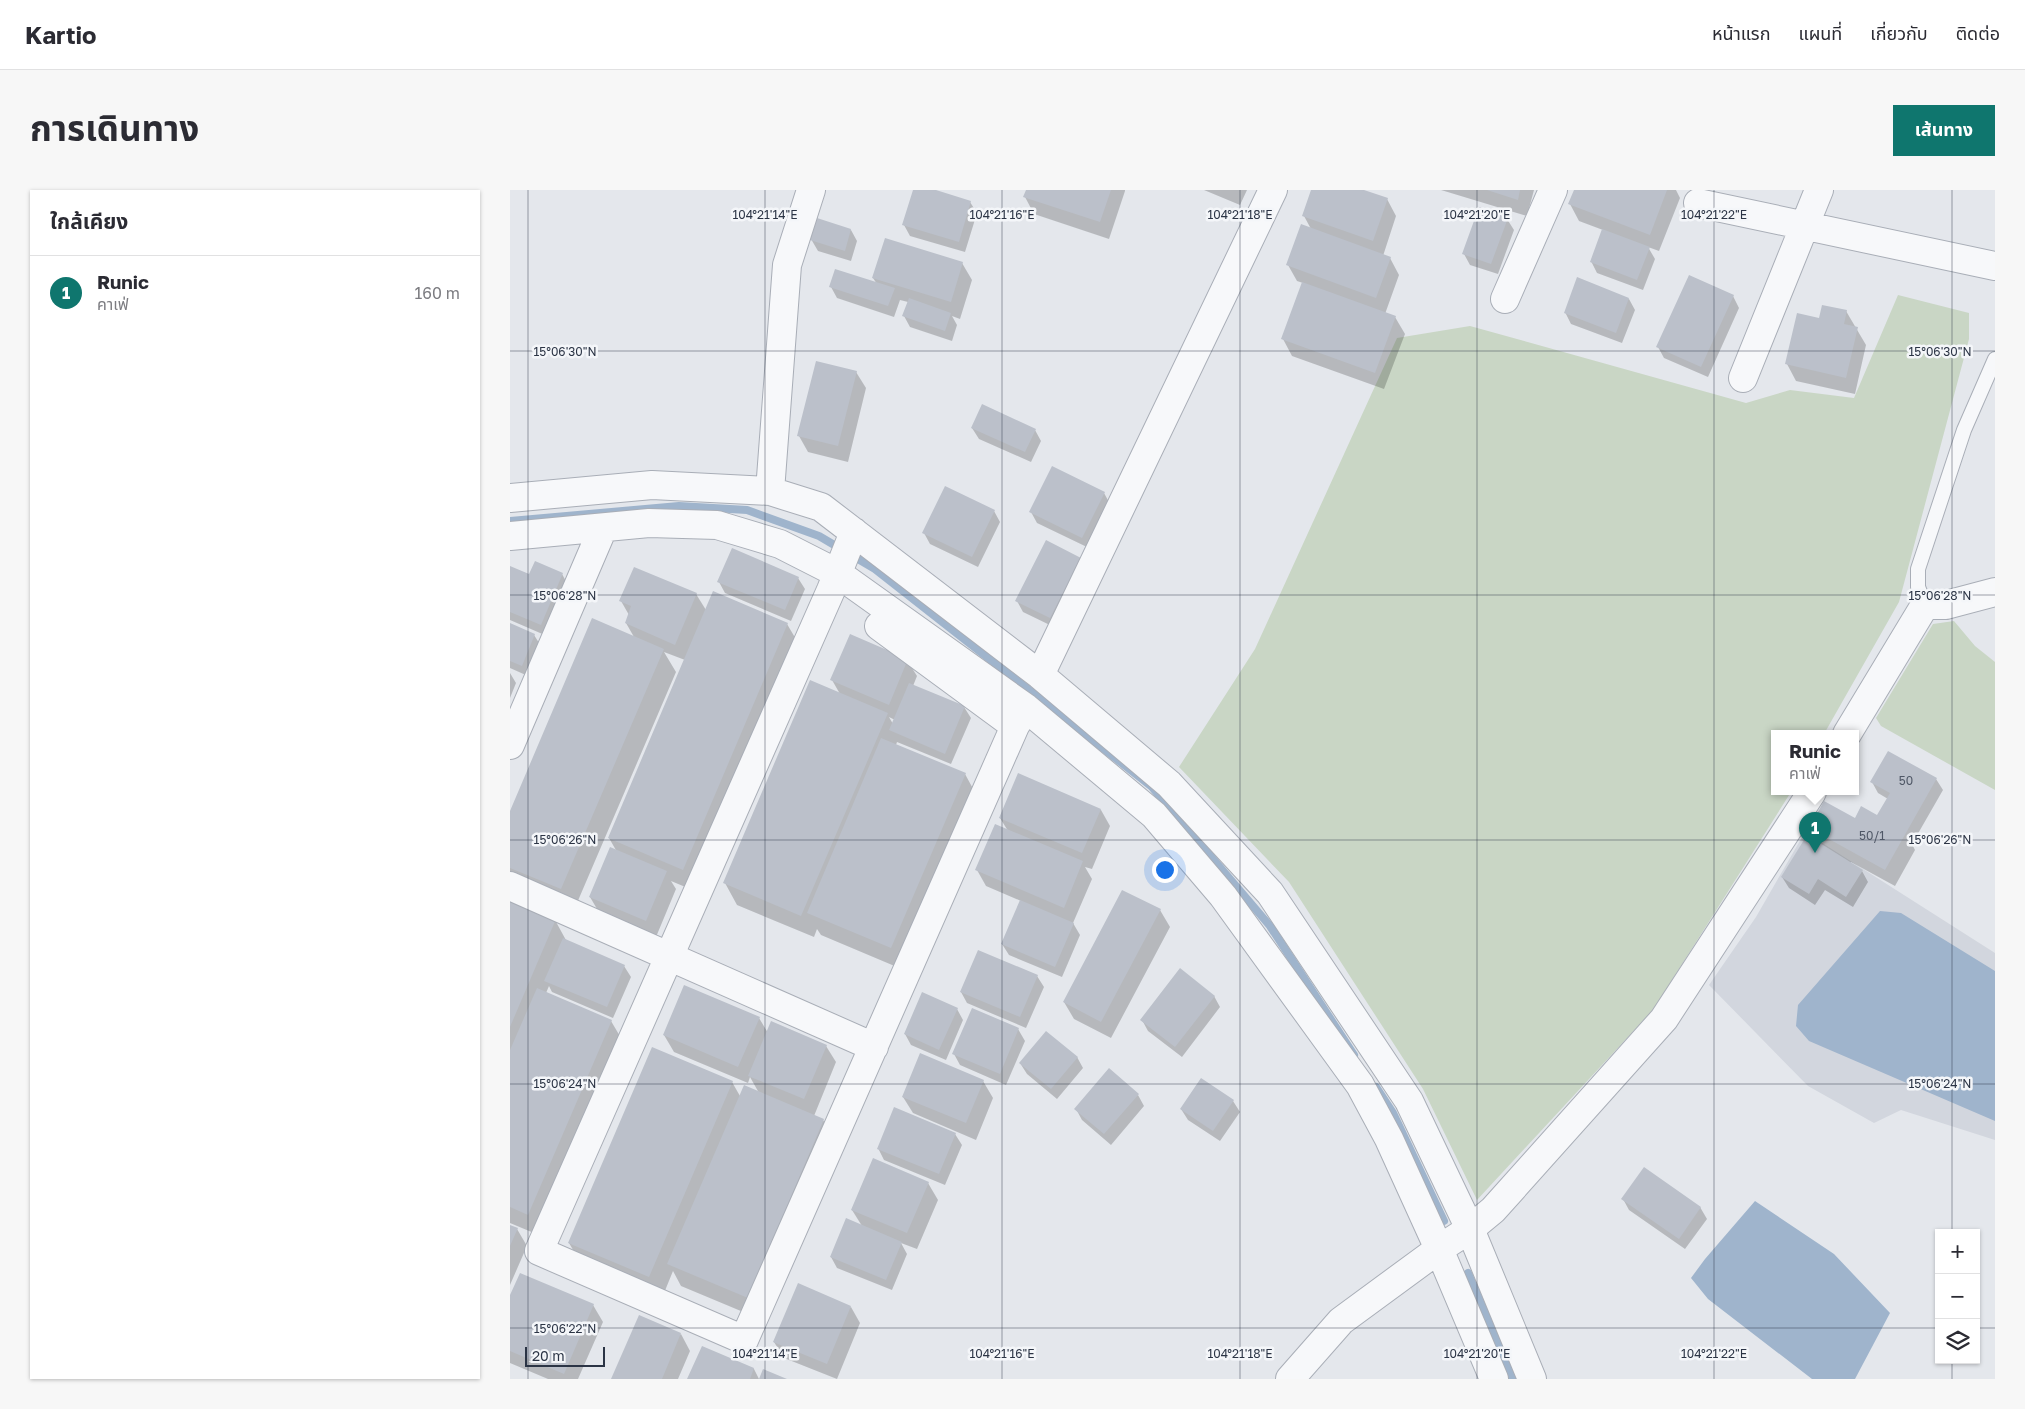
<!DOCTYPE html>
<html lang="th">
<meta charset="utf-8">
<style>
body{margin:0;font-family:"Golos Text","Noto Sans Thai",sans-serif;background:#f7f7f7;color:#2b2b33}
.controls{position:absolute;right:15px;bottom:15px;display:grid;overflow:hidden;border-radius:0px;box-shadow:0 1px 4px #0004}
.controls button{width:45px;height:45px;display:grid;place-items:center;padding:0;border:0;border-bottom:1px solid #e1e1e2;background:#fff;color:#2b2b33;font:25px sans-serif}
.scale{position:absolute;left:15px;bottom:12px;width:80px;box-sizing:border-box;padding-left:5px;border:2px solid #2b3445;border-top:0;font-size:14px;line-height:18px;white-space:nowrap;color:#2b3445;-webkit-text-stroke:4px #f4f6f9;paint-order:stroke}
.you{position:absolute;left:654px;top:679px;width:18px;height:18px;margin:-12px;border:4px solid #fff;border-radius:50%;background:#1a73e8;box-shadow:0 0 0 8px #1a73e833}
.badge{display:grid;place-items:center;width:32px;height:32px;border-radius:50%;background:#0f766e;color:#fff;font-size:16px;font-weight:700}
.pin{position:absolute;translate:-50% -41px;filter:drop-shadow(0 1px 2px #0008)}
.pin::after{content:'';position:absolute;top:26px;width:18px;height:15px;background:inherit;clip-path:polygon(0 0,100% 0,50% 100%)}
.popup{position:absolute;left:1261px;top:540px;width:88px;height:65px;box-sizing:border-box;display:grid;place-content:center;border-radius:0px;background:#fff;filter:drop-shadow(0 1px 4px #0005);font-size:16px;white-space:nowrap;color:#7c7c81}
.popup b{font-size:19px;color:#2b2b33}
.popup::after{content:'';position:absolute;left:50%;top:100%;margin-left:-10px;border:10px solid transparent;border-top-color:#fff}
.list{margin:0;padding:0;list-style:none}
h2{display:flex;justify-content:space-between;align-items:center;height:65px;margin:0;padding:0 20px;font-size:21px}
h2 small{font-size:16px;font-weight:400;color:#7c7c81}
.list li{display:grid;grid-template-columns:32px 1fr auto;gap:15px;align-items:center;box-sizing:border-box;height:75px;padding:0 20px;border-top:1px solid #e1e1e2}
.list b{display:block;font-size:19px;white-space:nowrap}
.list p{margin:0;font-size:16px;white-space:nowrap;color:#7c7c81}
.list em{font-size:16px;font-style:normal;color:#7c7c81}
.icon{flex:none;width:28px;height:28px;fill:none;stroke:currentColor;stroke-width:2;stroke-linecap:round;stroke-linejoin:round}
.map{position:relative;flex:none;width:1485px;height:1189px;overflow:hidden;border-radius:0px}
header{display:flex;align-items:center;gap:30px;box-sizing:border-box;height:70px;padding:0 25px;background:#fff;border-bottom:1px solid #e1e1e2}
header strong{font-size:24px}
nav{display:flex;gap:28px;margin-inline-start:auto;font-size:18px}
.intro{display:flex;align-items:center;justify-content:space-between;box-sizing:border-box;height:120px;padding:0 30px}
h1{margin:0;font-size:35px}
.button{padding:12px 22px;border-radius:0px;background:#0f766e;color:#fff;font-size:18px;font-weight:700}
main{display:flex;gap:30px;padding:0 30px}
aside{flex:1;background:#fff;border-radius:0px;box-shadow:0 1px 4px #0004}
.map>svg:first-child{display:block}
</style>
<header>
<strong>Kartio</strong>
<nav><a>หน้าแรก</a><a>แผนที่</a><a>เกี่ยวกับ</a><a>ติดต่อ</a></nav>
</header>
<div class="intro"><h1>การเดินทาง</h1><a class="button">เส้นทาง</a></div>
<main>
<aside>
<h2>ใกล้เคียง<small></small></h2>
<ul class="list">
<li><span class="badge">1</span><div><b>Runic</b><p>คาเฟ่</p></div><em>160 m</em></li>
</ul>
</aside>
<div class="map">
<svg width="1485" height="1189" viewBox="0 0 1485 1189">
<rect width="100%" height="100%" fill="#e4e7ec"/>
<path fill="#d2d6de" d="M1295,642L1485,763V950L1391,920L1364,933L1298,896L1199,795L1246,727Z"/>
<path fill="#c9d6c5" d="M1388,105L1459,123V149L1389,412L1314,544H1265V602H1281L1143,820L967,1010L913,899L779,692L669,577L745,459L887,148L960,136L1236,213L1280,200L1344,208Z
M1444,431L1465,456L1485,472V600L1371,536L1366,528L1423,434Z"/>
<path fill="#9fb4cc" d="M1370,721L1391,723L1485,781V931L1299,851L1286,836L1288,815Z
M1245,1011L1324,1064L1380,1123L1345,1189H1302L1198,1109L1181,1088L1195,1069Z"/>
<path fill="#0003" fill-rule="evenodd" d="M404,0H421L460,12L467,23L455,62L400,46L394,35Z
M517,0H615V1L599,49L524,24L515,7Z
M694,0H737L730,15Z
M803,0H850L877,9L886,26L873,66L880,68L889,85L875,124L885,127L895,144L874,199L782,166L773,149L793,93L787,91L778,75L801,39L794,26Z
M931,0H1024L1017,26Z
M1065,0H1166L1170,8L1149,61L1138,57L1145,69L1133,100L1087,83L1081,71L1093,40L1069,31L1060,14Z
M997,29L1004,40L988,84L960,75L954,64Z
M341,40L347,51L341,71L308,61L301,49Z
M452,73L462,90L450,129L442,126L447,135L442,151L400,137L394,126L398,112L390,110L384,127L327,108L321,97L367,94L363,88Z
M1223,106L1229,118L1198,187L1154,168L1148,157Z
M1119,109L1125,120L1112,153L1061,134L1055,122Z
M1336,121L1356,155L1345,204L1286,191L1277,174L1310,130Z
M346,182L356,198L338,272L298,262L289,246Z
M462,238L525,240L531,251L521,272L469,249Z
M594,303L600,314L579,358L527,333L521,322Z
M484,321L490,332L468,377L420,354L414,343Z
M570,368L576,380L546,438L513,422L507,411Z
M0,377L20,385L52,384L58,395L37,446L0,430Z
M288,388L295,399L281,431L215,403L209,392Z
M186,404L196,420L277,434L290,456L185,701L161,691L166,699L146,747L90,724L80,707L107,662L99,648L175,470L154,462L166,482L64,720L0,694V624L124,447L116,433L119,425L111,411Z
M0,435L24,445L31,456L18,486L0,478Z
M397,470L407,486L403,496L454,517L461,528L441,574L387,552L386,555L455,584L467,606L394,780L311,745L307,739L304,747L227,715L215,693L330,504L322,490ZM379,527L385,530L383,534Z
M0,483L6,493L0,508Z
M1426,589L1433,600L1402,654L1405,660L1385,696L1341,672L1340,674L1352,681L1358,692L1343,717L1315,700L1305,715L1279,698L1272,687L1311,656L1301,638L1345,630L1371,629L1378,609L1368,603L1362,592Z
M591,620L600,636L582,679L575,677L582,689L563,733L570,745L552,787L499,765L492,754L511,711L476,696L467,680L498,641L490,628Z
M0,711L45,730L57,752L114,776L121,787L103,828L42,802L39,796L36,803L101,831L114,853L31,1046L0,1033Z
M650,720L660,737L601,848L564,829L554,812Z
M527,786L534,797L516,838L457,813L451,802Z
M704,806L710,817L672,867L638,841L632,830Z
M447,819L453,830L436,870L401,855L395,844Z
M463,820L508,839L515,851L496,895L450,875L444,864Z
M249,828L258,843L316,856L326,872L304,926L313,930L326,952L250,1129L171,1096L163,1081L152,1108L72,1075L59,1053L222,892L230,906L249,903L240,887L238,893L164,862L154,845Z
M567,867L573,878L547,909L517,884L510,873Z
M691,889L723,911L730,922L710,951L678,930L671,919Z
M473,891L483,908L466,950L403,923L393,907Z
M628,905L634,916L601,955L572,930L566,919Z
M445,944L452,955L435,995L374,970L368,958Z
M418,993L428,1010L407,1059L391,1053L397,1064L382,1100L327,1078L321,1067L352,1036L342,1020Z
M1113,1009L1190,1017L1197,1029L1175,1059L1119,1020Z
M0,1036L7,1039L17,1056L0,1095Z
M0,1109L83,1115L93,1132L68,1189H38L0,1173Z
M341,1117L350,1133L327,1189L274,1168L264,1152Z
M171,1144L180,1161L168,1189H103Z
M192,1158L244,1179L249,1189H179Z"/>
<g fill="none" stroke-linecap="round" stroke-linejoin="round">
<path stroke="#9fb4cc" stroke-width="8" d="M0,331L169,316L237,320L309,346L365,379L641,596L760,736L844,865
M866,897L883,923L934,1031
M958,1083L1003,1189"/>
</g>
<path fill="#bbc0ca" d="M403,0H426L461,11L449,52L392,35Z
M516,0H601L590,32L513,7Z
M801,0H854L878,8L863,51L792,26Z
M977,0H1010L1008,10Z
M1064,0H1157L1140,45L1058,14Z
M969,17L998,28L981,74L952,64Z
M307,28L341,39L335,61L300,50Z
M791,34L881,67L866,108L776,75Z
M1092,39L1140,57L1127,90L1080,72Z
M375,48L453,72L441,112L362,88Z
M325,79L385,98L378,116L319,97Z
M1179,85L1224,105L1191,177L1146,157Z
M1067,87L1119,108L1106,143L1054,123Z
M792,92L886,126L865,183L771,149Z
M399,108L441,123L435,141L392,126Z
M1312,115L1337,120L1334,134L1348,137L1336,188L1275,174L1287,123L1309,128Z
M306,171L347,181L328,256L287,246Z
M472,214L526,239L515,262L461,238Z
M542,276L595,302L572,348L519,322Z
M435,296L485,320L462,367L412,343Z
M536,350L571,368L540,428L505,411Z
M222,358L289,387L275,420L207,392Z
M25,371L53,383L31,435L0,422V376L19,384Z
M124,377L187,403L165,455L115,433L121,416L109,411Z
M203,401L278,433L173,680L98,648Z
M82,428L154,459L51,699L0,678V621Z
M0,433L25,444L12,476L0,471Z
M340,444L398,469L379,515L320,490Z
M300,490L378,523L291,726L213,693Z
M399,493L455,516L435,564L379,540Z
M371,548L456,583L381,758L297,723Z
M1378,561L1427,588L1375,680L1299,638L1314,611L1345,628L1351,616L1367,625L1380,603L1360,592Z
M508,583L591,619L572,663L489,628Z
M485,634L573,671L554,718L465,680Z
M1297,645L1353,680L1336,707L1308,689L1299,704L1271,687Z
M100,657L157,681L136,731L79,707Z
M612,700L651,719L591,832L553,812Z
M0,710L46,729L0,837Z
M510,710L564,733L545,777L491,754Z
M53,748L115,775L97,817L34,791Z
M468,760L528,785L510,827L450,802Z
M670,778L705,806L665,857L630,830Z
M174,795L250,827L228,877L153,845Z
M27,798L102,830L18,1025L0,1017V860Z
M412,802L448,818L429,860L394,844Z
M462,818L509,838L490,884L442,864Z
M261,831L317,855L294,909L238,886Z
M536,841L568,867L541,899L509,873Z
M142,857L223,891L139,1087L58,1053Z
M410,863L474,890L456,933L392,907Z
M599,878L629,904L594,944L564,919Z
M691,888L724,910L703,941L670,919Z
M234,895L314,929L238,1108L157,1074Z
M384,917L446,943L429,984L367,959Z
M363,968L419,992L397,1043L341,1020Z
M1134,977L1191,1017L1169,1049L1111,1009Z
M336,1028L392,1052L376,1090L320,1067Z
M0,1035L8,1038L0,1056Z
M10,1083L84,1114L54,1184L0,1161V1105Z
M288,1093L341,1116L317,1174L263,1152Z
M129,1125L171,1143L152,1189H101Z
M192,1156L244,1178L240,1189H177Z
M253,1179L277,1189H249Z"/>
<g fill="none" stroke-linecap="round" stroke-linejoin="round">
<g stroke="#a9aeb7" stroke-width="16">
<path id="service" d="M1415,415L1408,397V379L1454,240L1485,169"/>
</g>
<g stroke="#a9aeb7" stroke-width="30">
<path id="minor" d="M1188,13L1485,76
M995,109L1043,0
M1233,188L1309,0
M260,301L277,75L301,0
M0,308L142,295L260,301L311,317L530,485L659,594L760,703L899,911L960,1039L1022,1189
M344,342L321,400L29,1061L234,1150L505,536L516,518
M0,346L139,333L207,335L270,354L327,383L516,518L644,625L713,706L850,895L879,949L929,1059L984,1189
M369,436L505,536
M530,485L763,0
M1337,544L1415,415H1436L1485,402
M0,555L93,338
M0,696L364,857
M780,1189L831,1131L929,1059L960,1039L983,1020L1154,829L1302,602"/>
</g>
<use href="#service" stroke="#f7f8fa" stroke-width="14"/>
<use href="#minor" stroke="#f7f8fa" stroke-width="28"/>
</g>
<path fill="none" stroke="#2b3445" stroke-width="1" stroke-opacity="0.45" d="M18,0V1189M255,0V1189M492,0V1189M730,0V1189M967,0V1189M1204,0V1189M1442,0V1043M0,161H1485M0,405H1485M0,650H1485M0,894H1485M0,1138H1429M1466,1138H1485M1442,1170V1189"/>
<g text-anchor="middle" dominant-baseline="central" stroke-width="5" stroke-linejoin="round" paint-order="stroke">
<g font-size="12" fill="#4f5766">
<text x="1396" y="590">50</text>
<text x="1362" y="645">50/1</text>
</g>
</g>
<g font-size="12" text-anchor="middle" fill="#2b3445" stroke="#f4f6f9" stroke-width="5" stroke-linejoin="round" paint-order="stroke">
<text x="255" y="29">104°21'14"E</text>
<text x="492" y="29">104°21'16"E</text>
<text x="730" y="29">104°21'18"E</text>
<text x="967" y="29">104°21'20"E</text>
<text x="1204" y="29">104°21'22"E</text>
<text x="55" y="166">15°06'30"N</text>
<text x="1430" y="166">15°06'30"N</text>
<text x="55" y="410">15°06'28"N</text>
<text x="1430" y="410">15°06'28"N</text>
<text x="55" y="654">15°06'26"N</text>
<text x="1430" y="654">15°06'26"N</text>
<text x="55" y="898">15°06'24"N</text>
<text x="1430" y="898">15°06'24"N</text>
<text x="55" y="1143">15°06'22"N</text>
<text x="255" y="1168">104°21'14"E</text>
<text x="492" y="1168">104°21'16"E</text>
<text x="730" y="1168">104°21'18"E</text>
<text x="967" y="1168">104°21'20"E</text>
<text x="1204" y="1168">104°21'22"E</text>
</g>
</svg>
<div class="controls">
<button>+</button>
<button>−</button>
<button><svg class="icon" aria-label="layers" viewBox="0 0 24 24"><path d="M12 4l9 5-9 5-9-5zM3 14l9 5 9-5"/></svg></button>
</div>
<div class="scale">20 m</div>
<div class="you"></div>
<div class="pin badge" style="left:1305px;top:663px">1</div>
<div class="popup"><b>Runic</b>คาเฟ่</div>
</div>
</main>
